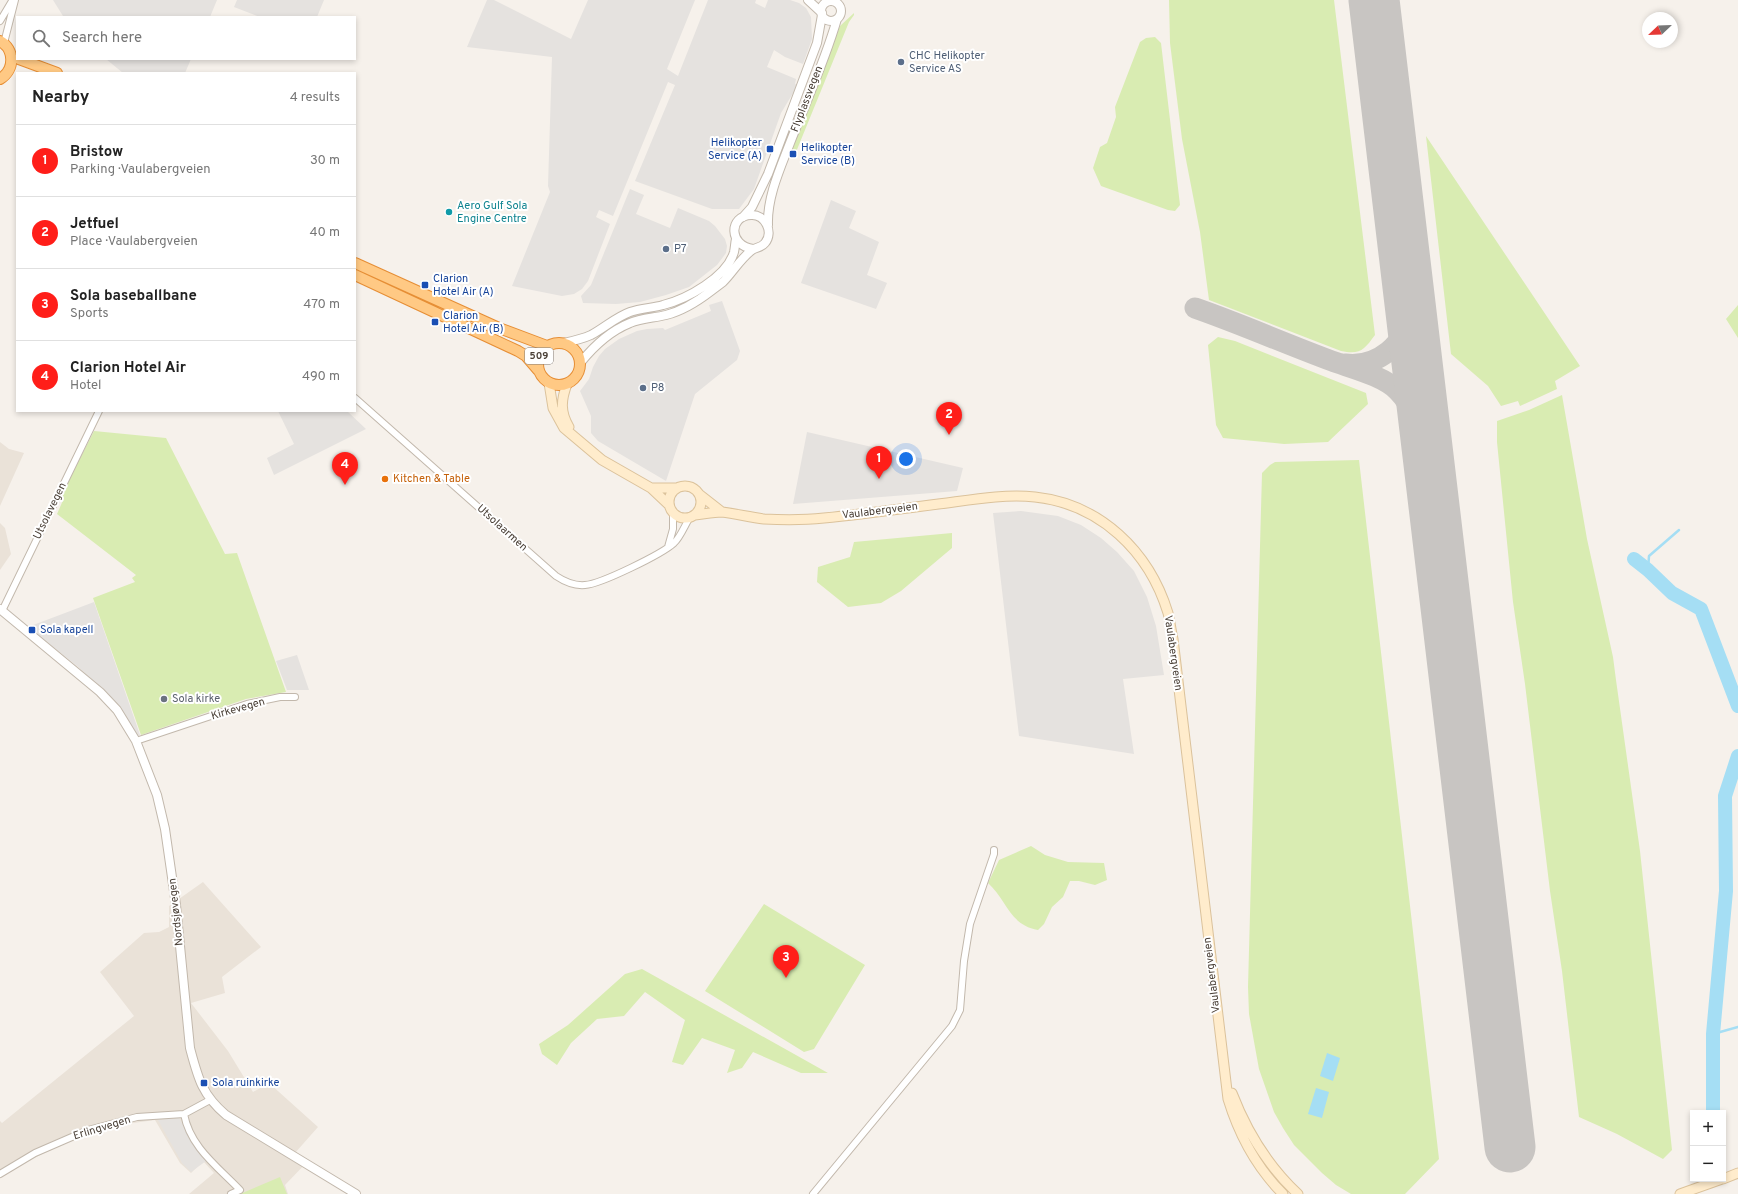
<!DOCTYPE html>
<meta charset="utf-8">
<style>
body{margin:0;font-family:Overpass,sans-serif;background:#f6f6f6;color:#222}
.controls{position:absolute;right:12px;bottom:12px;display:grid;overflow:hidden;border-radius:0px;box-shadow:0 2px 6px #0003}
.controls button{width:36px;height:36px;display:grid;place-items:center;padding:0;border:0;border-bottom:1px solid #e0e0e0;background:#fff;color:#222;font:20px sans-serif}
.compass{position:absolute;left:1642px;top:12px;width:36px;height:36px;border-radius:50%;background:#fff;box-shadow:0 2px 6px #0003;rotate:247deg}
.you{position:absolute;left:906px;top:459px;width:14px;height:14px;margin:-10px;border:3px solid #fff;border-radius:50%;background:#1a73e8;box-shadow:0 0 0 6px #1a73e833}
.badge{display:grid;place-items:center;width:26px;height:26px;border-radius:50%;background:#ff1e19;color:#fff;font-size:13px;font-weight:700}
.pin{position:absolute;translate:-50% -33px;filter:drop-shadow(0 1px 2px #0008)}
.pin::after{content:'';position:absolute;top:21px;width:14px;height:12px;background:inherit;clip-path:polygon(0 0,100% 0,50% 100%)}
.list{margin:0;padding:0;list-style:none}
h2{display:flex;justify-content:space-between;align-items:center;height:52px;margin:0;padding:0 16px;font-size:17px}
h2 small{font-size:13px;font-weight:400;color:#767676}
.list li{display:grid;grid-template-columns:26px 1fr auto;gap:12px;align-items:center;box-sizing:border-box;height:72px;padding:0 16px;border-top:1px solid #e0e0e0}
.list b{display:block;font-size:15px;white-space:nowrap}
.list p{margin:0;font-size:13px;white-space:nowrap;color:#767676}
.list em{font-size:13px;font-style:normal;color:#767676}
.icon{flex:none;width:22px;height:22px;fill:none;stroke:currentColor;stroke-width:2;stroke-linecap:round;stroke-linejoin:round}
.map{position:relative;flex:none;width:1738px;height:1194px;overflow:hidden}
.search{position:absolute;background:#fff;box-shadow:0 2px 6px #0003;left:16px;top:16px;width:340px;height:44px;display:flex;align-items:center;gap:10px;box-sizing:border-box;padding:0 14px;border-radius:0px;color:#767676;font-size:15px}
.panel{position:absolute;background:#fff;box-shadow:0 2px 6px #0003;left:16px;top:72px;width:340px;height:340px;border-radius:0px}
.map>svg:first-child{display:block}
</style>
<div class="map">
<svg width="1738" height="1194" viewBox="0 0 1738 1194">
<rect width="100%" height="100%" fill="#f6f1eb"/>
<path fill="#eae2d8" d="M0,442L9,449L24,453L0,506Z
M0,523L5,528L11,554L0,570Z
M203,882L261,947L222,977L225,993L191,1003L228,1051L253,1092L269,1083L318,1127L295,1153L309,1160L285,1185L288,1194H189L214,1173L203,1161L191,1173L180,1163L155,1120L119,1125L85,1134L34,1158L0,1178V1121L2,1123L134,1016L100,972L144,933L159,932L169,927V906Z"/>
<path fill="#d9ecb2" d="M1169,0H1334L1375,335C1364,350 1360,355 1341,351L1209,300L1200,232L1182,139L1170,43Z
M854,13V15L849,22L796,152L792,148L840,26Z
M1155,37L1161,43L1180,205L1175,211L1168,210L1101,186L1093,168L1100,147L1107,143L1116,117L1115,107L1140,42L1146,38Z
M1426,136L1580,366L1555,381L1557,389L1520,406L1518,401L1501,406L1488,386L1451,354Z
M1738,305V338L1726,319Z
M1218,337L1235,341L1366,393L1368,404L1328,442L1284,444L1223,438L1216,425L1208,345Z
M1562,395L1587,539L1613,657L1616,680L1640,851L1672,1150L1663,1159L1617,1134L1579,1117L1562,971L1550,891L1525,684L1513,602L1497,442V421L1529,410Z
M94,431L166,438L225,554L237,553L286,692L246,699L141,735L93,598L135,582L132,578L136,575L57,514L64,498L61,496Z
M1359,460L1439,1159L1405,1194H1351L1336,1185L1322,1173L1294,1145L1283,1128L1274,1112L1259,1069L1249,1014L1248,987L1262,473L1270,465L1275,462Z
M952,533V548L901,591L881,603L848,607L817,582L818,567L850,557L854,542Z
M1031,846L1045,855L1068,862L1104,863L1107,880L1095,885L1079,881H1070L1063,897L1052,907L1044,924L1038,930C1009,925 1007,900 988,883L999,860Z
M764,904L865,965L814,1049L804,1052L705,991Z
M642,969L828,1073H801L753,1052L742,1068L727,1073L735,1050L702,1038L683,1065L672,1062L685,1020L645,992L624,1016L597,1019L571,1043L557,1065L542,1054L539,1044L568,1025L625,974Z
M280,1177L287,1194H240Z"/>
<path fill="#e5e2df" d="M53,0H217L210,17H77L63,16Z
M237,0H324L317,17H260L234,7Z
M487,0H494L571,39L588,0H695L667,69L678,76L708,0H756L755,3L765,8L768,0H790L799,3L806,8L811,17L812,39L803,64L785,57L774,50L767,67L796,79L795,84L798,85L781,113L754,189L739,209H712L635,181L675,85L668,82L613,216L599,210L596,217L610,224L588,281L582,289L574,294L562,296L512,286L550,192L548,186L552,57L467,47Z
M106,59H191L185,73H123Z
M630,189L644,195L636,214L670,228L678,208L709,221L715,226L725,239L727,246L726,253L717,265L689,287L666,295L640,302L616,304L583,303L581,296L591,285Z
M831,200L856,211L849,228L879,242L867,275L887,283L876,309L801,283Z
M722,301L740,351L737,360L695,394L666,481L598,441L591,433V416L580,391L589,379L593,367L599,356L605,349L619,339L637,331L647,329L663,328L665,330L711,311L709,305Z
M278,411H347L366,429L274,475L267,458L294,444Z
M807,432L963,468L957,491L793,504Z
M1021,511L1058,516L1081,525L1101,538L1117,552L1134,571L1147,597L1156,626L1164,675L1123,679L1134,754L1019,736L993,513Z
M94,602L140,735L136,736L121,707L77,666L28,627Z
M297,655L309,690H287L276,661Z
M179,1118L198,1152L206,1161L191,1172L182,1163L158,1120Z"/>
<path fill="#a5def4" d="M1327,1053L1340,1058L1333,1081L1320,1076Z
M1316,1088L1329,1092L1322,1118L1308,1114Z"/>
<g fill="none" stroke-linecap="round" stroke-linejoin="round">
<path stroke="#a5def4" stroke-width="2.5" d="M1648,570L1649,556L1679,530
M1713,1034L1738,1027"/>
<path stroke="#a5def4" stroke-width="14" d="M1634,559L1648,570L1672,593L1701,609L1738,706
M1713,1113V1034L1726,891L1725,796L1738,756"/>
<path stroke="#c8c5c2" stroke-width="21" d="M1195,308C1241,324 1286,344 1332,361C1351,368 1384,376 1398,391C1414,407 1420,430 1426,451
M1345,364C1377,368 1407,344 1410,311"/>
<path stroke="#c8c5c2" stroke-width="51" d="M1374,0L1510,1147"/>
<g stroke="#c2b8ac" stroke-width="8">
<path id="minor" d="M830,0L831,1
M0,21L12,1
M4,43L15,0
M355,398L556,576C565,582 574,586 585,585C601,584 662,554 674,543C680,538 685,525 690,517
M668,547L673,529V512
M2,611L99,411
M136,741L247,704L280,697H295
M184,1114C190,1147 218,1167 240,1190L231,1194
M0,1174L35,1153L88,1130L137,1117L184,1114L210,1100
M813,1194L952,1026L960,1010L964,961L970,924L994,854V850"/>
</g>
<g stroke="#c2b8ac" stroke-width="10">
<path id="tertiary" d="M808,0L822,13
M821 11a10 10 0 1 1 20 0a10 10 0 1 1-20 0Z
M743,217L752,207L768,174L817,43L822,15
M768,225C767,197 780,169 790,143C806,102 825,61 837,19
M564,343C573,341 582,339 591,335C604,328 616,317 630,312C641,308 653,308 663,305C687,299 727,277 734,252C735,248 735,243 736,239
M581,362C594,346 610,331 630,323C641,318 654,318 666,315C682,311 698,301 711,291C715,288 719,285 723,282C733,272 740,259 752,250C756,247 761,248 765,243C774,232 765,214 751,215C728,216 729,246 753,249
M0,609L100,692L117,710L136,741L157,795L165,829L176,905L190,1048C198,1078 202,1095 226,1115L356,1194"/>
</g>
<g stroke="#dbc29b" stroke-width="11">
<path id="secondary" d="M549,383L553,408L564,428L602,460L651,488L669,505
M567,384C561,400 560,412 569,427
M669 502a16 16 0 1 1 32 0a16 16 0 1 1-32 0Z
M651,488H677
M699,494L722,512
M695,515C704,514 714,512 722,512C736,514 750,517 764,519C784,520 805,520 824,518C866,514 907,508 947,503C976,499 1006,494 1035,497C1100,504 1149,551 1168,613C1170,621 1171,631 1173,639L1228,1099C1239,1135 1256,1167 1283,1194
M1232,1093C1247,1132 1267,1165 1298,1194
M1723,1179L1738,1173
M1680,1194L1722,1179"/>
</g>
<g stroke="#e68e35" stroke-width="12">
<path id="trunk" d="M0,41C15,49 15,70 0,79
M19,59L57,73
M355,263L499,328L547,346
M355,275L518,351L526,356L538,370
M538 364a21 21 0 1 1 42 0a21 21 0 1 1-42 0Z"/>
</g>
<use href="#minor" stroke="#fff" stroke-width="6"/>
<use href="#tertiary" stroke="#fff" stroke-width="8"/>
<use href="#secondary" stroke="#ffeccc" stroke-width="9"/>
<use href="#trunk" stroke="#ffc984" stroke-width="10"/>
</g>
<g fill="#5c6f8a" stroke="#fff" stroke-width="1.5">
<circle cx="901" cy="62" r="4"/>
<circle cx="666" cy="249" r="4"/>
<circle cx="643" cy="388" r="4"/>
</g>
<g fill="#1a4fb4" stroke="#fff" stroke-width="1.5">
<rect x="766" y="145" width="8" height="8" rx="2"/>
<rect x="789" y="150" width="8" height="8" rx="2"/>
<rect x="421" y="281" width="8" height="8" rx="2"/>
<rect x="431" y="318" width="8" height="8" rx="2"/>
<rect x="28" y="626" width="8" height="8" rx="2"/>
<rect x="200" y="1079" width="8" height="8" rx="2"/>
</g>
<circle fill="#0f9aa8" stroke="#fff" stroke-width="1.5" cx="449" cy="212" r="4"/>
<circle fill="#e8710a" stroke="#fff" stroke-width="1.5" cx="385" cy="479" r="4"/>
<circle fill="#6b7280" stroke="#fff" stroke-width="1.5" cx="164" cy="699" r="4"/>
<g text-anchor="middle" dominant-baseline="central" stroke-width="4" stroke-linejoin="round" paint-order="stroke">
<rect fill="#fff" stroke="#817a74" stroke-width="1" x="525" y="348" width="28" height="16" rx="3"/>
<g font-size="10" font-weight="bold" fill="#4b4138">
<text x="539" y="356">509</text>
</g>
<g font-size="11" fill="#4e5e75" stroke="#fff" text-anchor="start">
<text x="909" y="56">CHC Helikopter<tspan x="909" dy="13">Service AS</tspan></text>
<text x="674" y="249">P7</text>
<text x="651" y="388">P8</text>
</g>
<g font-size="11" fill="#4b4138" stroke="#fff">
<text transform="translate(807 99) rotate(-69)">Flyplassvegen</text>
<text transform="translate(50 511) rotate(-64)">Utsolavegen</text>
<text transform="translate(880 511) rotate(-7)">Vaulabergveien</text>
<text transform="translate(502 528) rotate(42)">Utsolaarmen</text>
<text transform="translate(1173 653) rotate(82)">Vaulabergveien</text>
<text transform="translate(238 709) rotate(-16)">Kirkevegen</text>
<text transform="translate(176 912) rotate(-96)">Nordsjøvegen</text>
<text transform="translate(1212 975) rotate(-97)">Vaulabergveien</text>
<text transform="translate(102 1128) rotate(-17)">Erlingvegen</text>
</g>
<g font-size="11" fill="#164399" stroke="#fff" text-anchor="start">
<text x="762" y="143" text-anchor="end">Helikopter<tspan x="762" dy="13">Service (A)</tspan></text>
<text x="801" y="148">Helikopter<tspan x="801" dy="13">Service (B)</tspan></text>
<text x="433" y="279">Clarion<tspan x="433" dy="13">Hotel Air (A)</tspan></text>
<text x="443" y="316">Clarion<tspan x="443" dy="13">Hotel Air (B)</tspan></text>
<text x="40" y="630">Sola kapell</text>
<text x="212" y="1083">Sola ruinkirke</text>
</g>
<g font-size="11" fill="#0d838f" stroke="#fff" text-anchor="start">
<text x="457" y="206">Aero Gulf Sola<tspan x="457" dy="13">Engine Centre</tspan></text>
</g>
<g font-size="11" fill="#c56008" stroke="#fff" text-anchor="start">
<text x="393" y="479">Kitchen &amp; Table</text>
</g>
<g font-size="11" fill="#5b616d" stroke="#fff" text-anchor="start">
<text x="172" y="699">Sola kirke</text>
</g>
</g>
</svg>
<div class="controls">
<button>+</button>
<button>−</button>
</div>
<svg class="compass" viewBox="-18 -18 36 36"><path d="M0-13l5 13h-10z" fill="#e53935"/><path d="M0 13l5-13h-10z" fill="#767676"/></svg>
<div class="you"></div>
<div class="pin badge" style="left:879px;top:479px">1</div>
<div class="pin badge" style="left:949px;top:435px">2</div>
<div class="pin badge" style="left:786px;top:978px">3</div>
<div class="pin badge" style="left:345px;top:485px">4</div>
<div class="search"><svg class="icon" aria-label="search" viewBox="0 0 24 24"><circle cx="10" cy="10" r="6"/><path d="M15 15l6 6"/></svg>Search here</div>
<section class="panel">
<h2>Nearby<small>4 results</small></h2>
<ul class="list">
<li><span class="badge">1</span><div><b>Bristow</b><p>Parking · Vaulabergveien</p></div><em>30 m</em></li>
<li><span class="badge">2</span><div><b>Jetfuel</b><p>Place · Vaulabergveien</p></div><em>40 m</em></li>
<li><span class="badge">3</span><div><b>Sola baseballbane</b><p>Sports</p></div><em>470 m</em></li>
<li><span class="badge">4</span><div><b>Clarion Hotel Air</b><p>Hotel</p></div><em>490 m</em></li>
</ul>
</section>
</div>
